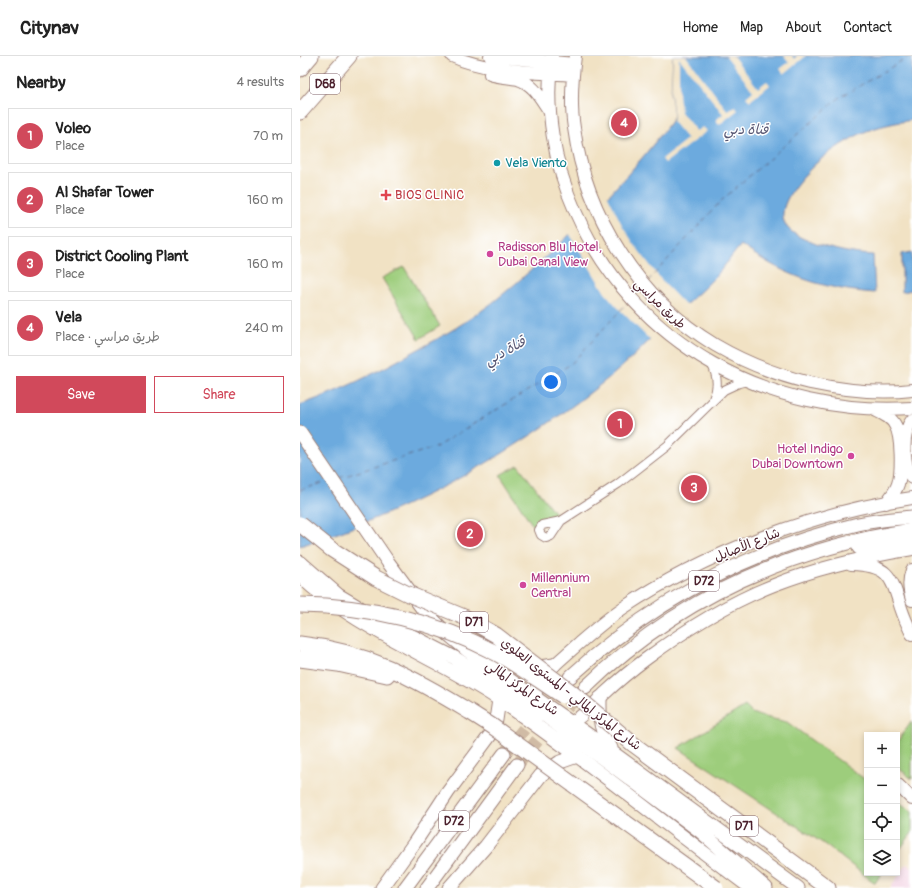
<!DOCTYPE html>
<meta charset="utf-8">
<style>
body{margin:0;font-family:Pangolin,"Playpen Sans Arabic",sans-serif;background:#f6f6f6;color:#222}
.controls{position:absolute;right:12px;bottom:12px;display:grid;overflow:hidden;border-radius:0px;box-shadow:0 2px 6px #0003}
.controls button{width:36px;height:36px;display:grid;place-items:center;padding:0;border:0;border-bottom:1px solid #e0e0e0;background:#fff;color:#222;font:20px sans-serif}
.you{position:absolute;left:251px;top:326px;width:14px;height:14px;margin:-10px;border:3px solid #fff;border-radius:50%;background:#1a73e8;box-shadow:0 0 0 6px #1a73e833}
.badge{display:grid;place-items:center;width:26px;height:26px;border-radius:50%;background:#d1495b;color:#fff;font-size:13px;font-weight:700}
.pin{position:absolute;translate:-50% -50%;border:2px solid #fff;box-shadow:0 1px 4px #0006}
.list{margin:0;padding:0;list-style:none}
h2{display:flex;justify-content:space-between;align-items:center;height:52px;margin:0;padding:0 16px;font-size:17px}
h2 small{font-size:13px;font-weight:400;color:#767676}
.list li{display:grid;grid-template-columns:26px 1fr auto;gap:12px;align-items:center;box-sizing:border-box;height:56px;margin:0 8px 8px;padding:0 8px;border:1px solid #e0e0e0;border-radius:0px}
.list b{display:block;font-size:15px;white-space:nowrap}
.list p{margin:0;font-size:13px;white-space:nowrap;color:#767676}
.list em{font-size:13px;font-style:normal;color:#767676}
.actions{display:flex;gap:8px;padding:12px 16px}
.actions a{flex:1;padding:9px 0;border:1px solid #d1495b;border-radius:0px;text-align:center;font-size:14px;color:#d1495b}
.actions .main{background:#d1495b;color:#fff}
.icon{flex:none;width:22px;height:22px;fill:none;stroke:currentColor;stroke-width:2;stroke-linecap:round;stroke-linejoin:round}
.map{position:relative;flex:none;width:612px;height:832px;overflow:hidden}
header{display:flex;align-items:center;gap:24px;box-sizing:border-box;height:56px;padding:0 20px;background:#fff;border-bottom:1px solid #e0e0e0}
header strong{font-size:19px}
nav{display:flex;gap:22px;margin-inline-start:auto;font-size:14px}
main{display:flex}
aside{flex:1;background:#fff}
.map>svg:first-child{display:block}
</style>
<header>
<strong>Citynav</strong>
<nav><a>Home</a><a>Map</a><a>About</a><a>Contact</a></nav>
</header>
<main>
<aside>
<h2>Nearby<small>4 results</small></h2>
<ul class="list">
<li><span class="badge">1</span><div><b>Voleo</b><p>Place</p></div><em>70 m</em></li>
<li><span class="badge">2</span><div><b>Al Shafar Tower</b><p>Place</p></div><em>160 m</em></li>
<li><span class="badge">3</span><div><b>District Cooling Plant</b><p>Place</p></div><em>160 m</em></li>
<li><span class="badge">4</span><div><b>Vela</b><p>Place · طريق مراسي</p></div><em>240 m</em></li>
</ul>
<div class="actions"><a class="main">Save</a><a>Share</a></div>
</aside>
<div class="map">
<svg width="612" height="832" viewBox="0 0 612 832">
<rect width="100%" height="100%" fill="#fff"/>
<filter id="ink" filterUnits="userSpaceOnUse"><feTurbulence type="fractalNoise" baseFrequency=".025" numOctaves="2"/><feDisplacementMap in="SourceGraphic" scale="8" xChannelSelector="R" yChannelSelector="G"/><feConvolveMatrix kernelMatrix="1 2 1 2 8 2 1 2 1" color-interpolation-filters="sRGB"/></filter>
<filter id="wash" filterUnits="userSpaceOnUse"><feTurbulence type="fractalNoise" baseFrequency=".012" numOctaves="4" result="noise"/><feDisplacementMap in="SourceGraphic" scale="16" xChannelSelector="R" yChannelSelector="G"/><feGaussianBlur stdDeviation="0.9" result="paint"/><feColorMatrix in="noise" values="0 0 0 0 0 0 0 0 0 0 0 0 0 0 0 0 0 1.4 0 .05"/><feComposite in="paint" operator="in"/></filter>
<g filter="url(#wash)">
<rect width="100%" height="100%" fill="#f1e2c4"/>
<path fill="#f2cfe1" d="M607,808L612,811V832H590Z"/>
<path fill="#9dcd7c" stroke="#747654" d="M104,211L140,270L119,283L82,222Z
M218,409L257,460L242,463L233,470L200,419Z
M445,650L452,657L460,660L487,666L567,725V817H582L575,827L524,788L378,692Z
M612,665V723L597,711V686Z
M597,745L612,755V777L597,797Z"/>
<path fill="#6caade" stroke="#5b6484" d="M373,0H612V64C595,67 578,70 562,77C548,84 533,93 521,103C506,116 471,151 487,171C494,180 507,184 516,188C535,194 553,198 573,199L575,237C522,233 484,220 441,189C432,199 425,210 416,220C401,236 383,250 368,266C351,282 334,301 316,316C222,394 116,453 0,490V349C40,335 78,316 115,295C142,281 168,265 192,247C226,220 258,190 289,160C319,129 349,96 374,61L371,38Z
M612,196V234L602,236V198Z"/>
<path fill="#f1e2c4" d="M373,0H386L427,54L435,50L438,54L419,69L416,64L423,58L379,2V38L381,56L396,75L403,71L407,75L365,107L362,103L387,83L372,65L374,61L371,38Z
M426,0H433L458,32L467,25L470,29L450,45L446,41L453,35Z
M484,0H492L494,3L497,0H506L484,18L480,13L489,6Z
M307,138L322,169L334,188L362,225L386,250L351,285L319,253L305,237L269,177Z"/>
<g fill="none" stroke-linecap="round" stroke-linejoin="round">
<path stroke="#585773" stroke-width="1" stroke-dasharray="5 4" stroke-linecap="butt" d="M348,225L422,144L539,42L610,0
M336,238L340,233
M39,422L136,391L271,308L328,246
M0,434L26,426"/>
</g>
</g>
<g filter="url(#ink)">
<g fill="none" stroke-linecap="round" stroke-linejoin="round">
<path stroke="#d0bba5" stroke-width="13" stroke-dasharray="13 6" stroke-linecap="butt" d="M204,698L235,659L263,628
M217,709L250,669L283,634"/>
<g stroke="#9e8078" stroke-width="10">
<path id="street" d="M411,307C417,318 419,331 413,343
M261,465L251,480L246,482L241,479L239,474L242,469L261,465L318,428L367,390L424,334L439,327L447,325"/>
</g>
<g stroke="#9e8078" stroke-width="14">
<path id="secondary" d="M152,0C186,16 235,16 273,19
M190,0L274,8
M252,0C244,53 254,108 276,157C335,289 469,361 612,352
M275,0C272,24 270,48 274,72C286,160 339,243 415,289C444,306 477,319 510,327C543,334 578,338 612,334
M190,18C199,21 209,21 218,23C234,28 241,43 250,56
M575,354C583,358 591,361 595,369C602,380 602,416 598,428C596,435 591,441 586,447
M612,364C601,378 603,408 612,422
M551,508C589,509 591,520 601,552C604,561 608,570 612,578
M612,514C608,525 609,533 612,544
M239,649C237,644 235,640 236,634C237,623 260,604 269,596C286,581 304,565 323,552C405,497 514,456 612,442
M262,666H271L277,663C287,656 295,647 304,638C317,626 331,614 346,603C385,574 428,547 474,529C519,511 565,501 612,493
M598,729L612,743"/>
</g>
<g stroke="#9e8078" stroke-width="15">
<path id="primary" d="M0,377L88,506L122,552L143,574L167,594L290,680L498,832
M559,492L612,486
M0,506L38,539L77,562L155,602L247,661L400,775L466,832
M0,520C57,574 135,600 200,644C286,703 367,770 451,832
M232,612L254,609
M270,621C353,545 448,494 558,468C576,464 594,463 612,461
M285,632C377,543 486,493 612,474
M300,642C300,664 299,672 311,692
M82,832L115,786L148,736L191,678L196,664L199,644
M105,832L204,698
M127,832L217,709
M149,832L186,790L241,719L260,706L277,700"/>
</g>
<g stroke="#9e8078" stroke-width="17">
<path id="highway" d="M0,13L11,0
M0,56L49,0
M0,588C66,595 114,622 170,656
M0,603L38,608L87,619
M333,688L528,832"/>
</g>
<use href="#street" stroke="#fff" stroke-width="8"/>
<use href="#secondary" stroke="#fff" stroke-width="12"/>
<use href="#primary" stroke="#fff" stroke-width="13"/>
<use href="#highway" stroke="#fff" stroke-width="15"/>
<g stroke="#9e8078" stroke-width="17" stroke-linecap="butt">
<path id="highway-bridge" d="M0,468L31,493L76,522L106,537L164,561L196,579L271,636L333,688
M0,549C68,550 136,566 196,597C220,610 241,626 263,640
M170,656L192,670L416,832"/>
</g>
<use href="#highway-bridge" stroke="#fff" stroke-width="15"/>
</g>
</g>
<circle fill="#0f9aa8" stroke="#fff" stroke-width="1.5" cx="197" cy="107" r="4"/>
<path fill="#e0444e" stroke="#fff" stroke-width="1.5" d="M84 133h4v4h4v4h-4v4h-4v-4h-4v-4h4z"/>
<g fill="#d1479c" stroke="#fff" stroke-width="1.5">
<circle cx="190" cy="198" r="4"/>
<circle cx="551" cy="400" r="4"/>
<circle cx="223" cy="529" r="4"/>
</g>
<g text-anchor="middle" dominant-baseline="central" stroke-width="3" stroke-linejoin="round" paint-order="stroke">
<g fill="#fff" stroke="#80626b" stroke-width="1">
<rect x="10" y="18" width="30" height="20" rx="3"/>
<rect x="389" y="515" width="30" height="20" rx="3"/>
<rect x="160" y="556" width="28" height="20" rx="3"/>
<rect x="139" y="755" width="30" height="20" rx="3"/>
<rect x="430" y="760" width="28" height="20" rx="3"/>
</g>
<g font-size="12" font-weight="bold" fill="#4a1f2b">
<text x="25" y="28">D68</text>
<text x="404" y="525">D72</text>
<text x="174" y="566">D71</text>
<text x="154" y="765">D72</text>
<text x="444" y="770">D71</text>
</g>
<g font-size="13" fill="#0d838f" stroke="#fff" text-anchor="start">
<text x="205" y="107">Vela Viento</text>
</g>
<g font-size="13" fill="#be3a42" stroke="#fff" text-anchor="start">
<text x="95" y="139">BIOS CLINIC</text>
</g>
<g font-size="13" fill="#b23c85" stroke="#fff" text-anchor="start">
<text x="198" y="191">Radisson Blu Hotel,<tspan x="198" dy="15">Dubai Canal View</tspan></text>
<text x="543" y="393" text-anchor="end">Hotel Indigo<tspan x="543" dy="15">Dubai Downtown</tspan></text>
<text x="231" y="522">Millennium<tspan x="231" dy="15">Central</tspan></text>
</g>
<g font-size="13" fill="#4a1f2b" stroke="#fff">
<text transform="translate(360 248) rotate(44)">طريق مراسي</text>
<text transform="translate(447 489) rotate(-22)">شارع الأصايل</text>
<text transform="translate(222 632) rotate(35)">شارع المركز المالي</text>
<text transform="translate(271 638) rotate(38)">شارع المركز المالي - المستوى العلوي</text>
</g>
<g font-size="14" font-style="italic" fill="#585773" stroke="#fff">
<text x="446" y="73">قناة دبي</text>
<text transform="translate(205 295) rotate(-29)">قناة دبي</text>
</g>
</g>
</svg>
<div class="controls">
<button>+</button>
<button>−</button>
<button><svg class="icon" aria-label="locate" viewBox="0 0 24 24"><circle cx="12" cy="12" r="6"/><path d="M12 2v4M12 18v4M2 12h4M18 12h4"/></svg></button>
<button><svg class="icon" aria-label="layers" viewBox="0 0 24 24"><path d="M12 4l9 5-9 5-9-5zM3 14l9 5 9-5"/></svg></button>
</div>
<div class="you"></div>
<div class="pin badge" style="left:320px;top:368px">1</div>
<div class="pin badge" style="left:170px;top:478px">2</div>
<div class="pin badge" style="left:394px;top:432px">3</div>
<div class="pin badge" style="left:324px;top:67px">4</div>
</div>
</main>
